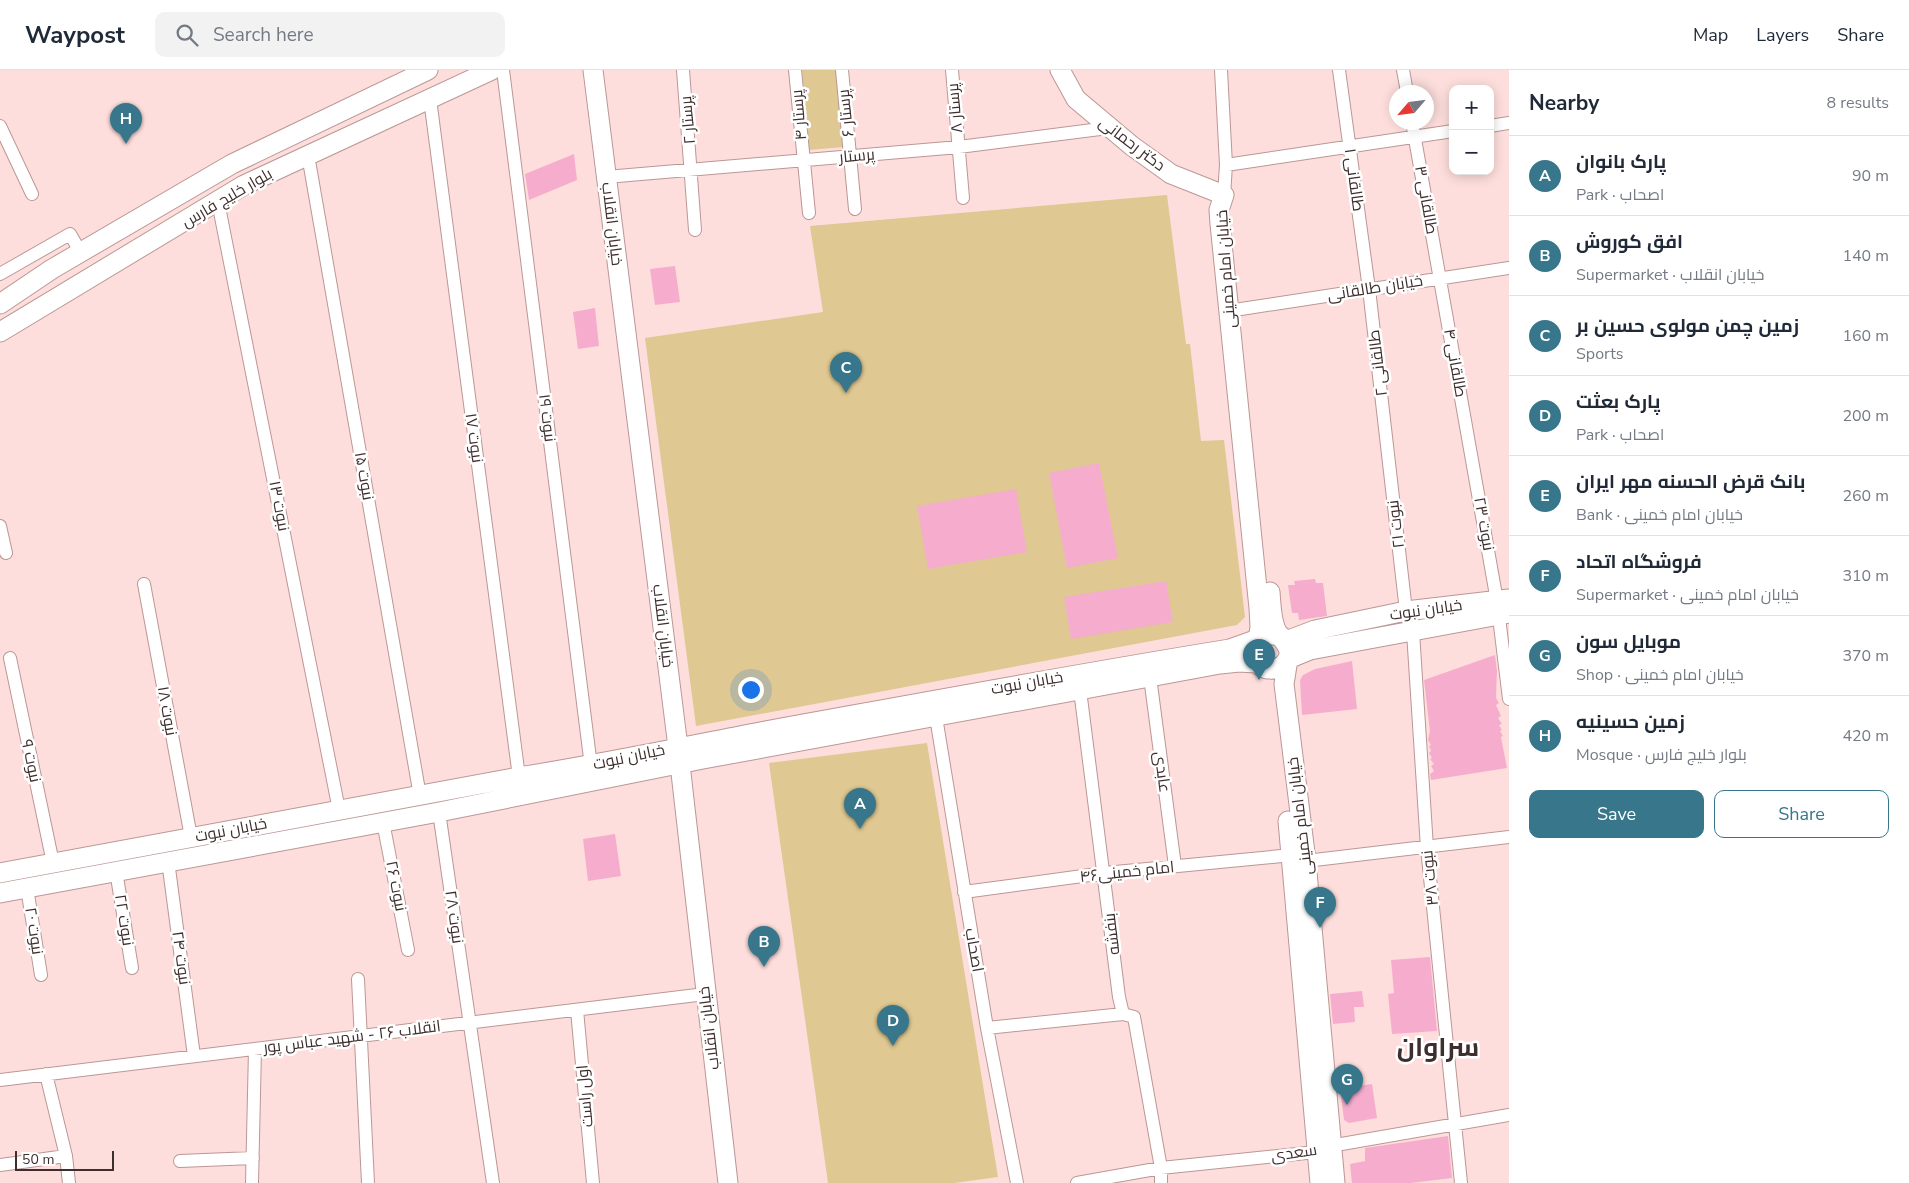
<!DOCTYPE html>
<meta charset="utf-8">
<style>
body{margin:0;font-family:"Nunito Sans",Cairo,sans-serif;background:#f2f2f3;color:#1f2937}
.controls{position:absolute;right:15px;top:15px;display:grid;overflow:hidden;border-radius:10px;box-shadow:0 2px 12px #0003}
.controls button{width:45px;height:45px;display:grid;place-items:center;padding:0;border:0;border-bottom:1px solid #e0e1e3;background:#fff;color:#1f2937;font:25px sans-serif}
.compass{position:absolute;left:1389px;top:15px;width:45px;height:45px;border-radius:50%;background:#fff;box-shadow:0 2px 12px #0003;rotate:242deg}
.scale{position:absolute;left:15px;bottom:12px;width:99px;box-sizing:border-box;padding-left:5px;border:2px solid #3e2f2e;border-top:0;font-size:14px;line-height:18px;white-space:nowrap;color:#3e2f2e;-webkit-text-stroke:4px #fff;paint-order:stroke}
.you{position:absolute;left:750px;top:619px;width:18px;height:18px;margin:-12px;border:4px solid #fff;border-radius:50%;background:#1a73e8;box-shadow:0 0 0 8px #1a73e833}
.badge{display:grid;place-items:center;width:32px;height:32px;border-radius:50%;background:#37768b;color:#fff;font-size:16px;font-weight:700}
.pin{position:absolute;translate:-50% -41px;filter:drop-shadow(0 1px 2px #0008)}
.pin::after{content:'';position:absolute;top:26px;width:18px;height:15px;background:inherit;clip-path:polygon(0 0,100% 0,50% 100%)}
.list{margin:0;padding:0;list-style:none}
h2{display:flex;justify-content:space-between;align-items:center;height:65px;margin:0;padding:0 20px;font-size:21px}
h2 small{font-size:16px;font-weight:400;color:#747a83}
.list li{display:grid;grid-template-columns:32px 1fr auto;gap:15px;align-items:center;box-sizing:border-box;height:80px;padding:0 20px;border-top:1px solid #e0e1e3}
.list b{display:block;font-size:19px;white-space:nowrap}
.list p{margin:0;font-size:16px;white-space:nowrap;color:#747a83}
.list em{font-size:16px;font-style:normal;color:#747a83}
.actions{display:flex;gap:10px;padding:15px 20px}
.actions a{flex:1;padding:11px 0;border:1px solid #37768b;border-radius:10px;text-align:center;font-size:18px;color:#37768b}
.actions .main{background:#37768b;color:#fff}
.icon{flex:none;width:28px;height:28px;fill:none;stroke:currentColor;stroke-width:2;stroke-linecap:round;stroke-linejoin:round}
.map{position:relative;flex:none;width:1509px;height:1113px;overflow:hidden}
header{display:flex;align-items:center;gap:30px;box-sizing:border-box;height:70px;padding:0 25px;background:#fff;border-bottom:1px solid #e0e1e3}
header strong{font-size:24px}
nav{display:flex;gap:28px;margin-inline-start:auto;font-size:18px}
.search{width:350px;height:45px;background:#f2f2f3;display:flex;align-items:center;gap:12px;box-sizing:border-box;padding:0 18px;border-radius:10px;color:#747a83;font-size:19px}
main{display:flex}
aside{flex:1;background:#fff}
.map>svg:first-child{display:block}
</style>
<header>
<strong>Waypost</strong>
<div class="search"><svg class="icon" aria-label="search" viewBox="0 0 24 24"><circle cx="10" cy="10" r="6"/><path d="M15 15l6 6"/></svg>Search here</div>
<nav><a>Map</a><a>Layers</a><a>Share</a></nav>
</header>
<main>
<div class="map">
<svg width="1509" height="1113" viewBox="0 0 1509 1113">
<rect width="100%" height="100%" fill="#fddedc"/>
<path fill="#dfc891" d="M802,0H836L844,77L809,80Z
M1167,125L1186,274H1190L1201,371L1224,370L1245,547L1237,555L696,656L645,268L823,242L810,156Z
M927,673L998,1107L954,1113H828L769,693Z"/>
<path fill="#f6adcd" d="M574,84L577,110L529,130L525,104Z
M675,196L680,232L655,235L650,199Z
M595,238L599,276L578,279L573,242Z
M1099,393L1118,488L1067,498L1049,403Z
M1016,419L1027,482L928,499L917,436Z
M1315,509L1316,513H1323L1327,546L1299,550L1298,543H1292L1288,515H1295L1294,511Z
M1166,511L1173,552L1071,569L1064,527Z
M1495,585L1497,601L1496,628L1499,633L1496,635L1501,646L1498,648L1502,654L1499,655L1502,660L1500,661L1503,666L1501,667L1507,698L1431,710L1430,704L1434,701L1431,696L1434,694L1430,689L1432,688L1429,683L1431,681L1429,676L1431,675L1428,670L1430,661L1424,610Z
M1352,591L1357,639L1302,645L1300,610L1303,605L1315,599Z
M615,764L621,806L588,811L583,769Z
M1430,887L1437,961L1392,964L1388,924L1394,923L1391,890Z
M1362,921L1364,937H1354L1355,952L1333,954L1330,924Z
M1372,1014L1377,1048L1349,1053L1344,1050L1340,1018Z
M1448,1066L1452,1108L1411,1113H1352L1350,1094L1365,1091V1078Z"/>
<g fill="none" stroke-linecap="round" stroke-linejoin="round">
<g stroke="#bb9794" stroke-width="14">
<path id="street" d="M503,0L591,696
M683,0L695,160
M795,0L809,143
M842,0L855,139
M952,0L963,128
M1221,0L1226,95L1224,125
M1339,0L1369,219L1406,541
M1403,0L1407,22
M430,29L519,707
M1412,52L1497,531L1509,629
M0,56L32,124
M1490,56L1509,53
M308,85L420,726
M1226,95L1453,61
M606,107L959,77L1108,58
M218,132L339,740
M0,204L70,164L81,183
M1241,239L1509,198
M0,456L6,483
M144,514L191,767
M1413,562L1427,778L1461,1113
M10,588L53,793
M1150,607L1175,796
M1080,620L1119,927L1123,944L1134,947L1161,1098V1113
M936,647L987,958L1017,1113
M439,742L493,1113
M383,752L408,880
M168,791L194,986
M1306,791L1509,767
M116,801L132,898
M27,818L41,905
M964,822L1105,803L1292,785
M358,909L368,1113
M577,940L593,1113
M987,958L1123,944
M46,1004L66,1086L69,1113
M0,1010L705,924
M180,1091L253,1088
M0,1095L66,1086
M252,1113L255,979
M1077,1113L1161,1098L1316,1082L1330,1076L1509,1045"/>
</g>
<g stroke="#bb9794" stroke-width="21">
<path id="secondary" d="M593,0L678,677L728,1113
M1060,0L1076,29L1132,76L1171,104L1224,125
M0,234L52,199L232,94L428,0
M0,262L244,115L492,0
M1270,522C1271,533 1271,546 1275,557C1279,570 1299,580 1283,595C1279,598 1274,600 1268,599C1261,598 1257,594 1254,587L1256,572L1266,564L1281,566
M1286,571L1315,560L1406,541L1509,529
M1288,751L1320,1113
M0,803L519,707C602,694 683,677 765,661C920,633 1075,604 1230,579L1258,569L1260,557L1259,538L1220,154L1219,140L1224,125
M0,823L439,742L703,689L1220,594L1239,592L1257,593
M1335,1113L1306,791L1284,614L1288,589L1310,580L1509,543"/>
</g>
<use href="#street" stroke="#fff" stroke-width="12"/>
<use href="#secondary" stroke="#fff" stroke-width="19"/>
</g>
<g text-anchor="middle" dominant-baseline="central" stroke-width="5" stroke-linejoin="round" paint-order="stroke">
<g font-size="16" fill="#3e2f2e" stroke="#fff">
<text transform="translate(955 38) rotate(-95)">پرستار ۸</text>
<text transform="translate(846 43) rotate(-96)">پرستار ۶</text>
<text transform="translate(799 45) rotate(-95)">پرستار ۴</text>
<text transform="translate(688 50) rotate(-95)">پرستار ۲</text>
<text transform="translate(1132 74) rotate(37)">دکتر رحمانی</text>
<text transform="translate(857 86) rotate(-5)">پرستار</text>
<text transform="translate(1354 110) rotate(82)">طالقانی ۱</text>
<text transform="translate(227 128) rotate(-30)">بلوار خلیج فارس</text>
<text transform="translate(1426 130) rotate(80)">طالقانی ۳</text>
<text transform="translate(612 154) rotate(83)">خیابان انقلاب</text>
<text transform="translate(1226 199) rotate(-94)">خیابان امام خمینی</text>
<text transform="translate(1375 218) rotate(-9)">خیابان طالقانی</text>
<text transform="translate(1378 293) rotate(-97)">طالقانی ۲</text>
<text transform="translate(1455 293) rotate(80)">طالقانی ۴</text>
<text transform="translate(547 348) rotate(83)">نبوت ۱۹</text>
<text transform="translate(474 368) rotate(82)">نبوت ۱۷</text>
<text transform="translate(364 406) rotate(80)">نبوت ۱۵</text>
<text transform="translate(279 436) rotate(79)">نبوت ۱۳</text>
<text transform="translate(1396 454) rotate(-97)">نبوت ۲۱</text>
<text transform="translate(1484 454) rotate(80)">نبوت ۲۳</text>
<text transform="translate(1426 540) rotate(-8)">خیابان نبوت</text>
<text transform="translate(663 556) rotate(83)">خیابان انقلاب</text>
<text transform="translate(1027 613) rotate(-10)">خیابان نبوت</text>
<text transform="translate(167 641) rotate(80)">نبوت ۱۸</text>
<text transform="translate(629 687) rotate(-12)">خیابان نبوت</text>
<text transform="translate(31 691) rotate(78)">نبوت ۹</text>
<text transform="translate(1162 702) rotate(82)">عابدی</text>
<text transform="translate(1300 746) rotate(-97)">خیابان امام خمینی</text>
<text transform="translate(231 760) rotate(-11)">خیابان نبوت</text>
<text transform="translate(1127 802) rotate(-6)">امام خمینی۴۶</text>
<text transform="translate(1430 808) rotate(-96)">نبوت ۳۸</text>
<text transform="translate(396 816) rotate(79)">نبوت ۲۶</text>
<text transform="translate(454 847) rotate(82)">نبوت ۲۸</text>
<text transform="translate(124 850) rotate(81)">نبوت ۲۲</text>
<text transform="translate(34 861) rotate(81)">نبوت ۲۰</text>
<text transform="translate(1112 864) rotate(-97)">بنفشه</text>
<text transform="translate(974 880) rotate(80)">اصحاب</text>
<text transform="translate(181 888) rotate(82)">نبوت ۲۴</text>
<text transform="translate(709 958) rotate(-97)">خیابان انقلاب</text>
<text transform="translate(352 967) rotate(-7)">انقلاب ۲۶ - شهید عباس پور</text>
<text transform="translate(585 1026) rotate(-95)">اول راست</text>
<text transform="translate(1294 1083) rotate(-8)">سعدی</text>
</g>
<g font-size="26" font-weight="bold" fill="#3e2f2e" stroke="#fff">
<text x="1438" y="977">سراوان</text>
</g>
</g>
</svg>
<div class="controls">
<button>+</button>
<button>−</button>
</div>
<svg class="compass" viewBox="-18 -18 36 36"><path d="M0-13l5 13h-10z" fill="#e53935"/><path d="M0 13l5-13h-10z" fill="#747a83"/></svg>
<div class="scale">50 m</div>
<div class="you"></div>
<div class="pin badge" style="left:860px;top:759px">A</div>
<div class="pin badge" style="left:764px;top:897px">B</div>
<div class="pin badge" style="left:846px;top:323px">C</div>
<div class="pin badge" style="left:893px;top:976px">D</div>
<div class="pin badge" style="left:1259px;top:610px">E</div>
<div class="pin badge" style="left:1320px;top:858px">F</div>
<div class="pin badge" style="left:1347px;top:1035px">G</div>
<div class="pin badge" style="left:126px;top:74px">H</div>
</div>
<aside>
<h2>Nearby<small>8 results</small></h2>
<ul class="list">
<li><span class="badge">A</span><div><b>پارک بانوان</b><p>Park · اصحاب</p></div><em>90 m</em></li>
<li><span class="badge">B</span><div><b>افق کوروش</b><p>Supermarket · خیابان انقلاب</p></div><em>140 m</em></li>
<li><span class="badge">C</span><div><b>زمین چمن مولوی حسین بر</b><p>Sports</p></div><em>160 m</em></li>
<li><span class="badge">D</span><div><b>پارک بعثت</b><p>Park · اصحاب</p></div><em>200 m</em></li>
<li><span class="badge">E</span><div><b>بانک قرض الحسنه مهر ایران</b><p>Bank · خیابان امام خمینی</p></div><em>260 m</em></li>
<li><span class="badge">F</span><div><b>فروشگاه اتحاد</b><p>Supermarket · خیابان امام خمینی</p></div><em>310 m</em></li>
<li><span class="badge">G</span><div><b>موبایل سون</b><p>Shop · خیابان امام خمینی</p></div><em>370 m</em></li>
<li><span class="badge">H</span><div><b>زمین حسینیه</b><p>Mosque · بلوار خلیج فارس</p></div><em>420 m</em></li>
</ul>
<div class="actions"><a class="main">Save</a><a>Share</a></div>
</aside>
</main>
